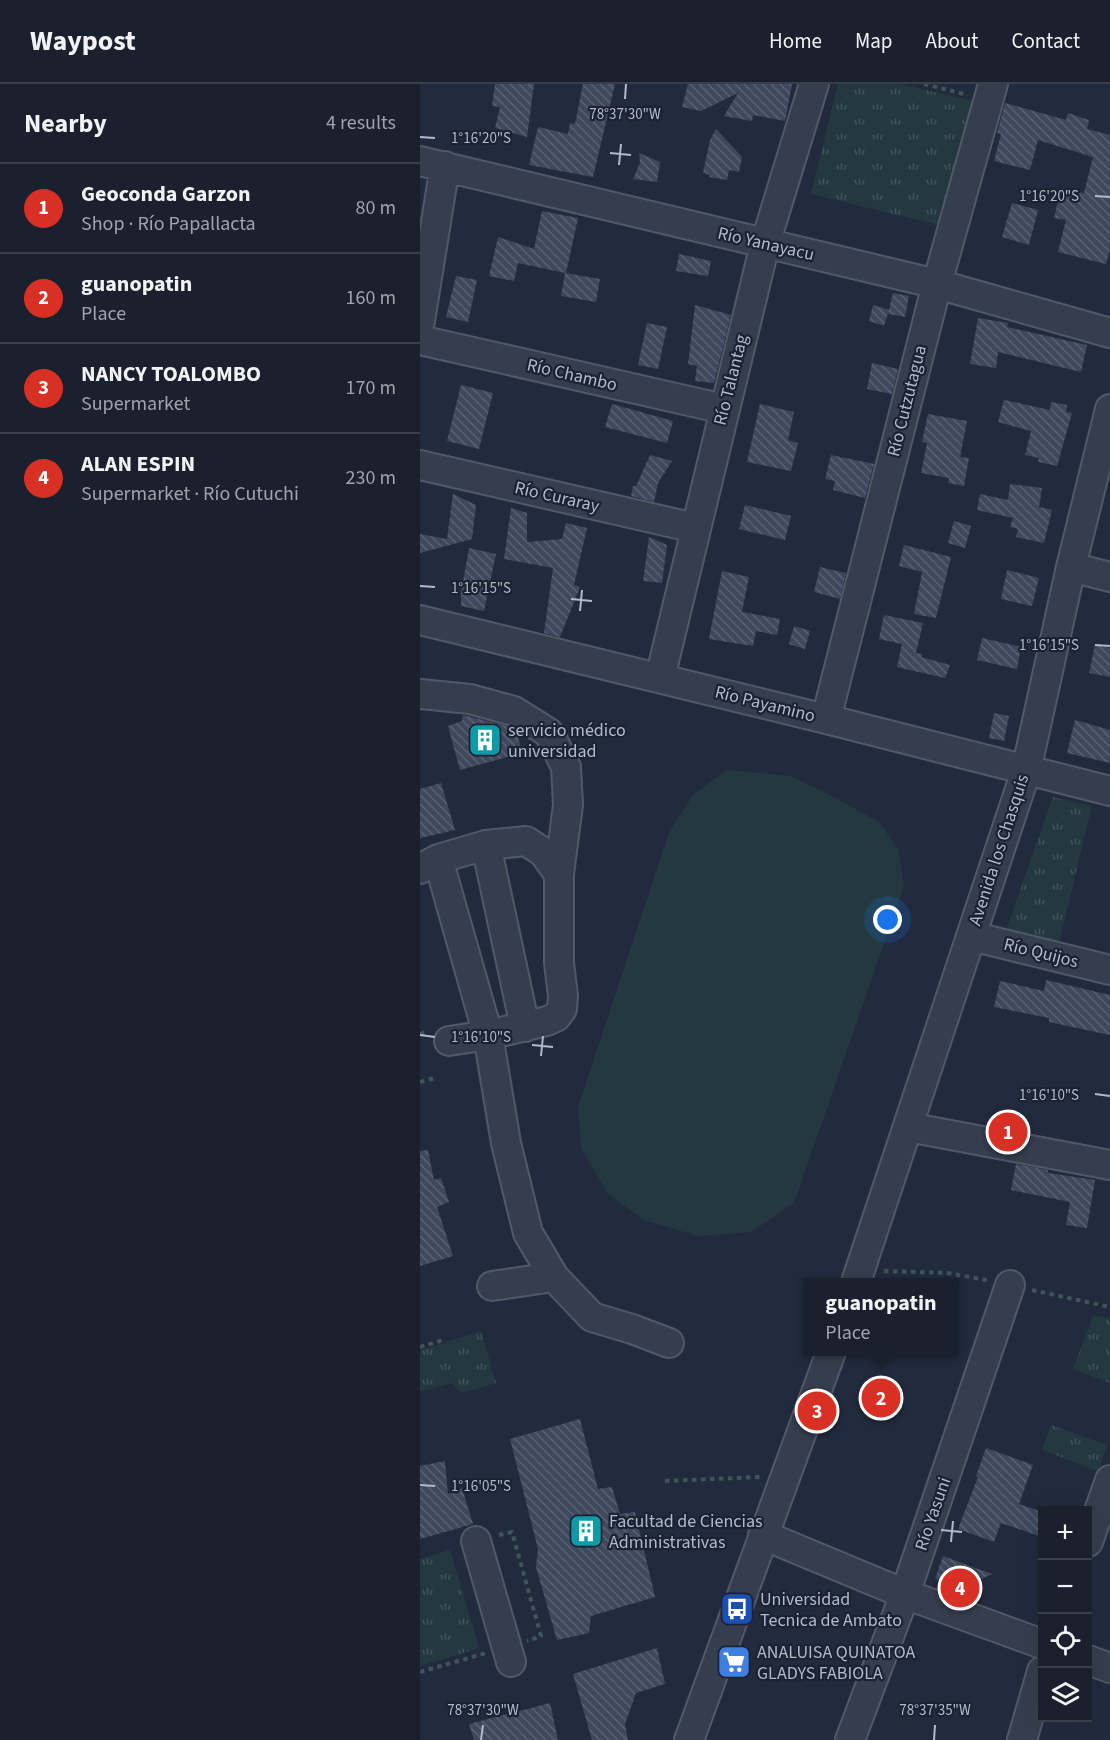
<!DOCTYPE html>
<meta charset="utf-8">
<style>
body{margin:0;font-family:"Source Sans 3",sans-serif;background:#272d3a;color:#f1f3f6}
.controls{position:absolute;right:18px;bottom:18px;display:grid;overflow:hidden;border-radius:0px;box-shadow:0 6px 24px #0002}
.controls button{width:54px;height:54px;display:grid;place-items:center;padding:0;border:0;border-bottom:2px solid #383e4a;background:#1a202e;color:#f1f3f6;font:30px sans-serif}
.you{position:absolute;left:468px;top:836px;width:21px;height:21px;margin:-15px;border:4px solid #fff;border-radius:50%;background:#1a73e8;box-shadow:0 0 0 9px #1a73e833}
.badge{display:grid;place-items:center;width:39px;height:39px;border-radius:50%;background:#d93025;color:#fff;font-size:20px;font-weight:700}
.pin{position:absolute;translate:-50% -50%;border:3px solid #fff;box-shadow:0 2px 6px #0006}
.popup{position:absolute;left:383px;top:1194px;width:156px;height:78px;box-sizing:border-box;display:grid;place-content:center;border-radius:0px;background:#1a202e;filter:drop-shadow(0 2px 4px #0005);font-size:20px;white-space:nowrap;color:#9fa3aa}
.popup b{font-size:22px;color:#f1f3f6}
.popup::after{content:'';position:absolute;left:50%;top:100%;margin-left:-12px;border:12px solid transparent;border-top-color:#1a202e}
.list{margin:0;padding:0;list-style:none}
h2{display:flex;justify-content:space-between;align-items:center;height:78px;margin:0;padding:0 24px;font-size:26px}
h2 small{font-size:20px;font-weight:400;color:#9fa3aa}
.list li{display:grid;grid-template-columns:39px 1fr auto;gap:18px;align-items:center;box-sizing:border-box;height:90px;padding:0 24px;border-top:2px solid #383e4a}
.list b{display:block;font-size:22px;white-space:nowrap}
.list p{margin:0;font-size:20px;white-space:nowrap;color:#9fa3aa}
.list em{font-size:20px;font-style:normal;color:#9fa3aa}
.icon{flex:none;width:33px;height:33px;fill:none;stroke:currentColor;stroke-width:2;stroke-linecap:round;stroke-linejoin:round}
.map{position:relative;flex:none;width:690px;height:1656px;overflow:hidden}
header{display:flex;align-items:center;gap:36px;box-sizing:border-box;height:84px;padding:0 30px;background:#1a202e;border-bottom:2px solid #383e4a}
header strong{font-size:28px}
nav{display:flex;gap:33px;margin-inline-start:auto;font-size:21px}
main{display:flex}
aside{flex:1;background:#1a202e}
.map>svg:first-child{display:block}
</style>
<header>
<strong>Waypost</strong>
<nav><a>Home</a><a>Map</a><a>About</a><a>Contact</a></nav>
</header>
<main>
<aside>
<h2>Nearby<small>4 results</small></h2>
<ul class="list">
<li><span class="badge">1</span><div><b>Geoconda Garzon</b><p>Shop · Río Papallacta</p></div><em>80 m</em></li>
<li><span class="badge">2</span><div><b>guanopatin</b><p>Place</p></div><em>160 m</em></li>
<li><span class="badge">3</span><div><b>NANCY TOALOMBO</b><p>Supermarket</p></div><em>170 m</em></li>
<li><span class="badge">4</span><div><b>ALAN ESPIN</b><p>Supermarket · Río Cutuchi</p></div><em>230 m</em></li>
</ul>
</aside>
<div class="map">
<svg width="690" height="1656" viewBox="0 0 690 1656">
<defs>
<pattern id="park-tufts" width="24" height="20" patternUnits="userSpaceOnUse" patternTransform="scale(1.5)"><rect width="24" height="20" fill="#24393f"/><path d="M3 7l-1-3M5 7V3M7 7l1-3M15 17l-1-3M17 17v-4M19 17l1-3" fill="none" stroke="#415459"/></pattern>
<pattern id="building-back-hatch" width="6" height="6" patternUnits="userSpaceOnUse" patternTransform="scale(1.5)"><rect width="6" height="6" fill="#3e495d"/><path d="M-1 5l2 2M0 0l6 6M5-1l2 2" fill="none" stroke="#586173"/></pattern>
</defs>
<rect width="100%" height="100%" fill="#222b3e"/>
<path fill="url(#park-tufts)" d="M418,0H481L557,18L527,143L391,110Z
M633,713L672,722L638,862L585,849Z
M673,1232L690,1234V1299L653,1285Z
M61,1247L76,1299L42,1309L32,1299L0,1307V1267Z
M631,1341L687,1361L678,1387L622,1366Z
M30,1466L59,1564L0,1582V1475Z"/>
<path fill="#24393f" d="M307,686L370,692L414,713L459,738L478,765L484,802L374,1119L331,1148L278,1152L224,1136L188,1110L161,1064L158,1023L249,749L273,711Z"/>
<path fill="url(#building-back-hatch)" d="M75,0H114L107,53L75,44L80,23L72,22Z
M163,0H195L173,93L109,81L118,43L148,50L150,39L155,40Z
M268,0H372L365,37L333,31L332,37L304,32L318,9L281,27L262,23Z
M585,19L646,36L648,29L669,36L667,45L690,51V165L686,180L638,168L646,136L634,134L641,104L664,109L673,73L618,56L610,86L574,77L581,50L577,49Z
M296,45L322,73L319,88L309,86L307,96L289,93L290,91L283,89L290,56Z
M219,69L240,78L237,98L213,95L220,79Z
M592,119L618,126L609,161L582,153Z
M122,127L158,134L146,189L180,195L176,218L141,212L145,189L98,179L94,197L69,192L78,153L114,165Z
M259,170L291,177L288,192L256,187Z
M36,192L57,196L48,238L26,233Z
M473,209L489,212L485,233L468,230Z
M275,221L311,231L294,299L275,297L277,282L268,280Z
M453,221L469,226L464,242L449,237Z
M558,234L588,239L587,243L667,261L661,288L578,268L576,284L550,280Z
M227,239L247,243L238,285L218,281Z
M452,279L478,285L472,310L447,305Z
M41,301L73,309L59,365L27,357Z
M584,316L630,326L631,318L647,321L646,328L652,329L637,382L618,378L619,374L605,371L611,347L578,338Z
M192,320L253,337L247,359L185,343Z
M340,320L374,328L368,356L378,359L371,387L327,378Z
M508,330L547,337L540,373L549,374L544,402L528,399L529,394L501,389L507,359L502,358Z
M230,371L252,377L238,399L234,418L211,412L213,402H216Z
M411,371L454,380L445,414L413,406L415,397L405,395Z
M590,400L622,404L619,423L632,426L624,459L596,453L598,445L590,443L593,434L557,426L560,410L588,416Z
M33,410L56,421L52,455L0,469V450L27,455Z
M325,421L371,432L365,456L319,445Z
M91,424L107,429V458L142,455L146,439L167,444L154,501L160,503L140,553L124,549L133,484L84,475Z
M534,437L551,442L545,464L528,459Z
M229,453L247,461L242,499L223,497Z
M484,461L531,473L516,534L494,530L502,488L479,482Z
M49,464L76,470L64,527L41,522V509Z
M400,483L426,489L420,515L394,508Z
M587,486L619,494L612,522L581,515Z
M302,487L329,493L322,528L360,535L357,551L336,547L333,562L289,555Z
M464,531L503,539L496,569L502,570L501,573L530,581L525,594L477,583L482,560L459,555Z
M374,542L390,547L385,565L369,560Z
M562,554L601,563L597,585L557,576Z
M675,561L690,564V593L669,589Z
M574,629L589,632L584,657L569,654Z
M43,631L87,642L97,648L102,669L40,686L28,642L42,637Z
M655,636L690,646V679L647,669Z
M21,699L35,746L0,754V705Z
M626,896L690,911V951L629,938V934L574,923L580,897L624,907Z
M8,1066L14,1096L21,1094L29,1118L17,1123L33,1172L0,1182V1067Z
M596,1080L628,1086V1089L675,1096L667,1144L646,1141L650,1118L591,1106Z
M444 1313a17 17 0 1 1 34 0a17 17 0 1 1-34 0Z
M160,1335L178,1405L192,1403L200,1430L215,1428L235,1513L171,1532L169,1549L137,1556L116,1483L118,1465L90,1355Z
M566,1364L613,1381L599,1420L622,1428V1453L581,1439L574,1458L538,1445L558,1393L556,1392Z
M25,1377L28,1410L42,1404L53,1440L0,1455V1382Z
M523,1472L572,1490L553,1499L550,1507L515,1495Z
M237,1564L245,1600L216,1609L205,1640L208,1656H172L153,1590Z
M130,1619L138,1656H54L49,1640Z"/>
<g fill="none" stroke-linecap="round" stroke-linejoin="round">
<g stroke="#515969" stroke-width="32">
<path id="minor" d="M0,77L517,200L690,249
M0,237L25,82
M0,256L304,325
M0,381L275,444
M651,483L690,493
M0,536L406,635L690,707
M240,594L345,160L394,0
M0,610L50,615L94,627L129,649L146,683L148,721L139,790V879L143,912L142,925L136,933L127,937L68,951L29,957
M406,635L517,200L573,0
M66,761L106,757L123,768L139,790
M18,775L68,951L86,1059L108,1149L134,1193L172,1233L212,1245L249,1259
M0,785L18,775L66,761L105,943
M551,852L690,886
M488,1043L690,1081
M436,1198L606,687L651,483L690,325
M72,1202L134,1193
M343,1451L485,1510L622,1560
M56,1457L91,1578
M668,1458L690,1396
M668,1576L690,1584
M269,1656L411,1268
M430,1656L485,1510L590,1201
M602,1656L622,1587"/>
</g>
<path stroke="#3f5559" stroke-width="4" stroke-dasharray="4.5 4.5" stroke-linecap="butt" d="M504,0L548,11
M0,950L7,948
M0,998L15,994
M464,1187L527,1189L567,1196
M612,1206L690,1223
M0,1263L23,1256
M245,1397L340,1393
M79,1451L92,1448L121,1552L107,1557
M0,1588L66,1569"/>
<use href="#minor" stroke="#363e4e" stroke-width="28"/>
</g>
<path fill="none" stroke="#b2b9c9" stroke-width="2" d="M205,15L206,0M0,53L15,54M190,69L211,71M199,81L201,60M675,112L690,113M0,502L15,503M151,515L172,517M160,527L162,506M675,561L690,562M0,951L15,953M112,961L133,963M121,972L123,952M675,1010L690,1012M0,1401L15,1402M521,1446L542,1448M531,1458L533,1437M61,1656L63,1641M514,1656L515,1641"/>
<defs>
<g id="building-square" transform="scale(1.725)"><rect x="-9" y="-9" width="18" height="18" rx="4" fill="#0f9aa8" stroke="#1b2333"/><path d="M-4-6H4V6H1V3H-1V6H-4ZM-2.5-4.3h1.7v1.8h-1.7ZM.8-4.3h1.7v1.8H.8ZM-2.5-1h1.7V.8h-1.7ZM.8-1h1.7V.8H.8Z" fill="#fff"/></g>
<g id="bus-square" transform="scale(1.725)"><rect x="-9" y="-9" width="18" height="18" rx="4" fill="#1a4fb4" stroke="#1b2333"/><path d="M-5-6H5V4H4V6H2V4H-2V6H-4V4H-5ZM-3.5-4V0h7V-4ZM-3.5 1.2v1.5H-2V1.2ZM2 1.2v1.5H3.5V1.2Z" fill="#fff"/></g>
<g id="supermarket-square" transform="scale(1.725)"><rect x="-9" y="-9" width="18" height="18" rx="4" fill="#3f7fe0" stroke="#1b2333"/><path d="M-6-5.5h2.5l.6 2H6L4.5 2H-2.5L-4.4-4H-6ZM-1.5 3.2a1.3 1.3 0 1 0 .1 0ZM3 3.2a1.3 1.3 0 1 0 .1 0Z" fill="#fff"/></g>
</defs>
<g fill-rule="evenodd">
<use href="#building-square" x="65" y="656"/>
<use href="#building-square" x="166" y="1447"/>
<use href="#bus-square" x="317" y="1525"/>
<use href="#supermarket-square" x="314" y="1578"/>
</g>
<g text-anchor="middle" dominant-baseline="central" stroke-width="4.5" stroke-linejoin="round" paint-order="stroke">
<g font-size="18" fill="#b2b9c9" stroke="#1b2333">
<text transform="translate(346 160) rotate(13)">Río Yanayacu</text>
<text transform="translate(152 291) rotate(13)">Río Chambo</text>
<text transform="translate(311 296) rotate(-76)">Río Talantag</text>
<text transform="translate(487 317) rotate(-76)">Río Cutzutagua</text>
<text transform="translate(137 413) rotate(13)">Río Curaray</text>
<text transform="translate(345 620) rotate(14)">Río Payamino</text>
<text transform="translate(579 766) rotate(-72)">Avenida los Chasquis</text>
<text transform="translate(621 869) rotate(14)">Río Quijos</text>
<text transform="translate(513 1430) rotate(-71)">Río Yasuni</text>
</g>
<g font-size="18" fill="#b2b9c9" stroke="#1b2333" text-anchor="start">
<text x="88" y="646">servicio médico<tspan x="88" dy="21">universidad</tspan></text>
<text x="189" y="1437">Facultad de Ciencias<tspan x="189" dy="21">Administrativas</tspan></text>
<text x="340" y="1515">Universidad<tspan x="340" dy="21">Tecnica de Ambato</tspan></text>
<text x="337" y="1568">ANALUISA QUINATOA<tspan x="337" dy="21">GLADYS FABIOLA</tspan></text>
</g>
</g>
<g font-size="15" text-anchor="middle" fill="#b2b9c9" stroke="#1b2333" stroke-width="4.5" stroke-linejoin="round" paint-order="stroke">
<text x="205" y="35">78°37'30"W</text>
<text x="61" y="59">1°16'20"S</text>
<text x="629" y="117">1°16'20"S</text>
<text x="61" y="509">1°16'15"S</text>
<text x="629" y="566">1°16'15"S</text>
<text x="61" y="958">1°16'10"S</text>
<text x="629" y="1016">1°16'10"S</text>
<text x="61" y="1407">1°16'05"S</text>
<text x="63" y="1631">78°37'30"W</text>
<text x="515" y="1631">78°37'35"W</text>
</g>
</svg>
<div class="controls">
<button>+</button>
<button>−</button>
<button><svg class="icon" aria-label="locate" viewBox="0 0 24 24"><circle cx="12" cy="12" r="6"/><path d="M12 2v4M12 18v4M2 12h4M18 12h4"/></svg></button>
<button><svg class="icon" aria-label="layers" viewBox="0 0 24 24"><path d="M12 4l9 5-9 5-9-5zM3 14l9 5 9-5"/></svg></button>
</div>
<div class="you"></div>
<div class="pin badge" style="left:588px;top:1048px">1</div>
<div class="pin badge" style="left:461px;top:1314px">2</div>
<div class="popup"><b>guanopatin</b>Place</div>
<div class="pin badge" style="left:397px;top:1327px">3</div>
<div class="pin badge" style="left:540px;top:1504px">4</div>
</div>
</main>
